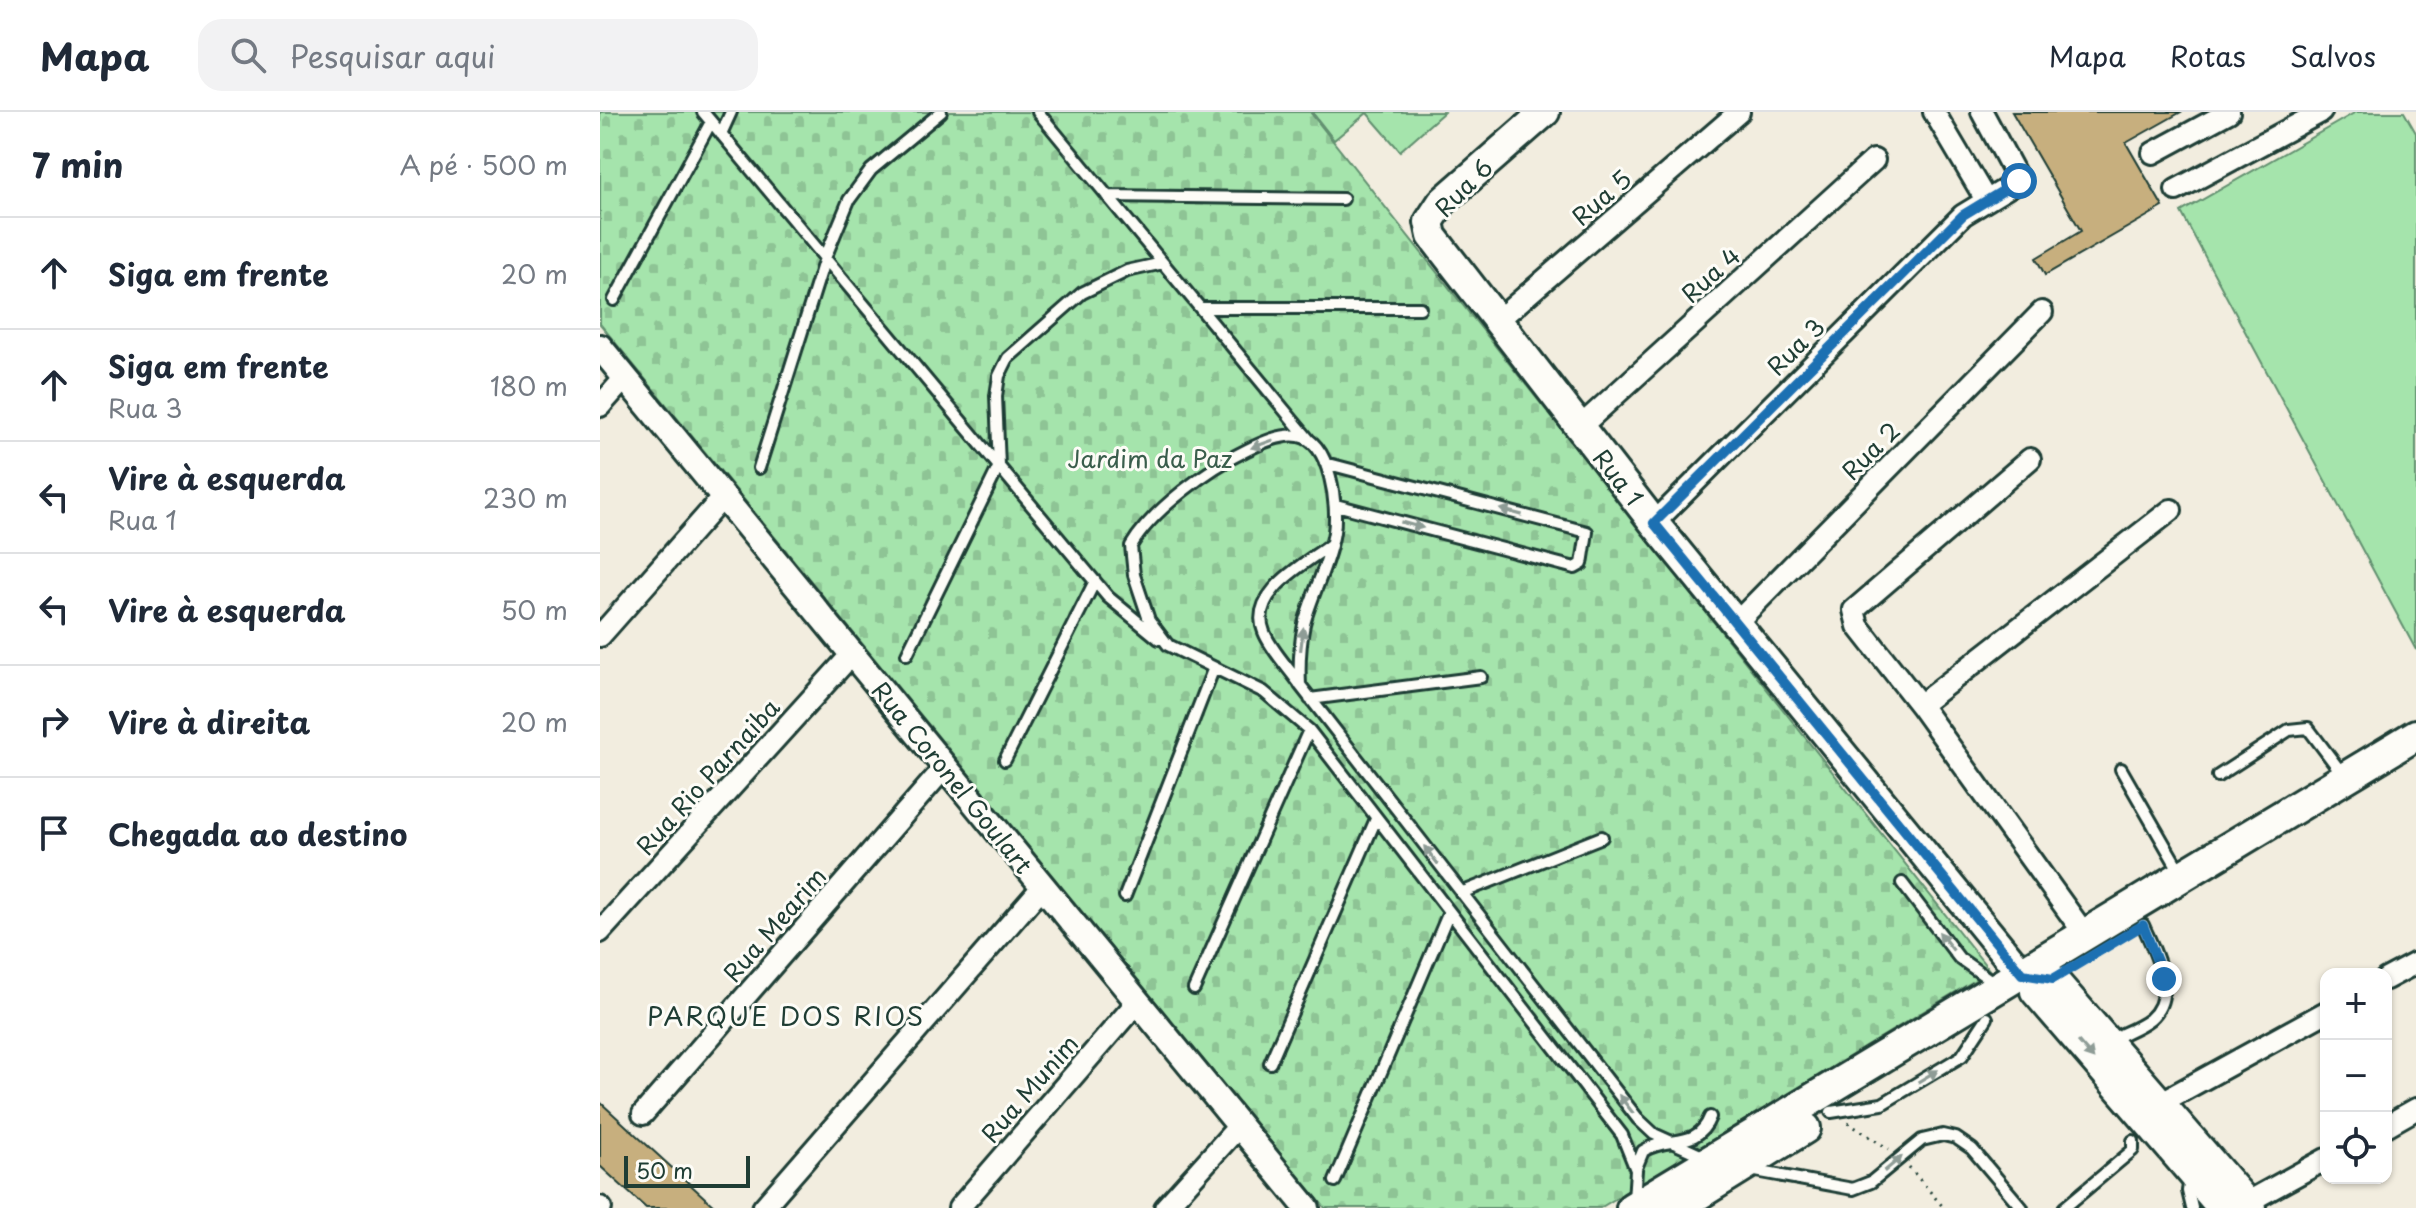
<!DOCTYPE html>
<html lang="pt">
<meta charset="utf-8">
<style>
body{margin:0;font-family:"Playpen Sans",sans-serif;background:#f2f2f3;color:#1f2937}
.controls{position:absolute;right:24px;bottom:24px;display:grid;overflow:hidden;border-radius:16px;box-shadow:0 2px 6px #0004}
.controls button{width:72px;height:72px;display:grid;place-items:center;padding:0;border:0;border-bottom:2px solid #e0e1e3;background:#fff;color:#1f2937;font:40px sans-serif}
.scale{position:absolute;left:24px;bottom:20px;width:126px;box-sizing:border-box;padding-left:8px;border:4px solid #1f3d34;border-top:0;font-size:22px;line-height:28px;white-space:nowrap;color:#1f3d34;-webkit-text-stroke:6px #fdfcf7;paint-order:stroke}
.stop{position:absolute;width:24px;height:24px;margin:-18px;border:6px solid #1f6fb2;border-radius:50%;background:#fff}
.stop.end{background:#1f6fb2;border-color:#fff;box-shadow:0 2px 8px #0008}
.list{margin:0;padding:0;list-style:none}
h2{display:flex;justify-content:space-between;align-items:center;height:104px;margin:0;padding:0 32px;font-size:34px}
h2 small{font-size:26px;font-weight:400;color:#747a83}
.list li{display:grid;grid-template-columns:52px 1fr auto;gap:24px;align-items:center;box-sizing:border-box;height:112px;padding:0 32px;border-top:2px solid #e0e1e3}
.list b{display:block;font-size:30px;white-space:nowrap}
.list p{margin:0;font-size:26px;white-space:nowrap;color:#747a83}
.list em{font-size:26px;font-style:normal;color:#747a83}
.icon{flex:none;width:44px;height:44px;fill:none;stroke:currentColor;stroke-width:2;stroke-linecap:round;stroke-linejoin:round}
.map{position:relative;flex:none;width:1816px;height:1096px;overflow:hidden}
header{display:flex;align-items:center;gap:48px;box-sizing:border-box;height:112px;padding:0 40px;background:#fff;border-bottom:2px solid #e0e1e3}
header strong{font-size:38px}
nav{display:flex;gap:44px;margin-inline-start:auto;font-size:28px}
.search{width:560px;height:72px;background:#f2f2f3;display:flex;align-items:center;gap:20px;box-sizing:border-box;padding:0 28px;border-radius:24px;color:#747a83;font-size:30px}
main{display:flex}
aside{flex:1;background:#fff}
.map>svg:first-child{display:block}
</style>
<header>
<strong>Mapa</strong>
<div class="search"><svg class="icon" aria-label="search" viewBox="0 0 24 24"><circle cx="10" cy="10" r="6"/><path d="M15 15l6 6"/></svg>Pesquisar aqui</div>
<nav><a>Mapa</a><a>Rotas</a><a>Salvos</a></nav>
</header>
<main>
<aside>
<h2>7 min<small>A pé · 500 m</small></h2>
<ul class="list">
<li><svg class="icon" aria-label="ahead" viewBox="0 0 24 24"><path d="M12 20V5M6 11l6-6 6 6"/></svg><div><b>Siga em frente</b></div><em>20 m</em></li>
<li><svg class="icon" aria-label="ahead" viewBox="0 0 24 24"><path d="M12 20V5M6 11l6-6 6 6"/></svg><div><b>Siga em frente</b><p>Rua 3</p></div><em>180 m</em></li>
<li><svg class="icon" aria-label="left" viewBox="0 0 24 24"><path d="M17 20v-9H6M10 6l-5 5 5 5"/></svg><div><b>Vire à esquerda</b><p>Rua 1</p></div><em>230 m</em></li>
<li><svg class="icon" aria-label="left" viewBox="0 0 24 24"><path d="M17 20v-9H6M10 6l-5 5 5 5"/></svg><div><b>Vire à esquerda</b></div><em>50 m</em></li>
<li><svg class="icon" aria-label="right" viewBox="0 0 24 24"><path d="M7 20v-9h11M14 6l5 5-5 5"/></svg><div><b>Vire à direita</b></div><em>20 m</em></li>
<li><svg class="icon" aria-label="arrive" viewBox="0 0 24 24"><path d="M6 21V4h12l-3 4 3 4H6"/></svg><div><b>Chegada ao destino</b></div></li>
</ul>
</aside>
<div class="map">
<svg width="1816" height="1096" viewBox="0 0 1816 1096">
<defs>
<pattern id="cemetery-stones" width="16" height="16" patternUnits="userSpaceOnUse" patternTransform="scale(2)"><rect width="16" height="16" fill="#a5e4ac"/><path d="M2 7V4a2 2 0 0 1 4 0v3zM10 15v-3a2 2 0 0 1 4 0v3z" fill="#8ec495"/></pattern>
</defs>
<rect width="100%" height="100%" fill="#f2eddf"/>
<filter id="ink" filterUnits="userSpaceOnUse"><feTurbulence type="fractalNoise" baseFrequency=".0125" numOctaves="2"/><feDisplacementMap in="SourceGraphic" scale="16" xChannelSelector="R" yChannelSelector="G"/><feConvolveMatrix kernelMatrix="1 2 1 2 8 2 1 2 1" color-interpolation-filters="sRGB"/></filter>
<g filter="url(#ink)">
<path fill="#a5e4ac" stroke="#629070" stroke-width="2" d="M712,0H844L800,39L767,1L734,28Z
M1756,0H1804L1816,21V538L1581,100Z"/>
<path fill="url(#cemetery-stones)" stroke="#629070" stroke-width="2" d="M0,0H710L1390,859L1000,1096H725L0,212Z"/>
<path fill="#c7af7e" stroke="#1f3d34" stroke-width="2" d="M1412,0H1581L1526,31L1563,95L1445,163L1436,146L1481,119Z
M0,990L36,1023L116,1096H46L35,1086L0,1054Z"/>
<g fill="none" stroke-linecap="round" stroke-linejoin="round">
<g stroke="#1f3d34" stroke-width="16">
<path id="service" d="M103,0L508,485L559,527
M438,0L710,329
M121,22L131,0
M507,84L743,87
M14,188L111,10
M601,196H820
M725,351L987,420L982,452L975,456L736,393
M159,356L225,146L249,88L271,58L341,0
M307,542L399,354L396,284L399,264L408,246L482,181L527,159L563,151
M699,571C688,555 671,538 664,520C648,481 705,452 730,433
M710,587L881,565
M405,648L495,469
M1521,657L1582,763
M1618,664L1689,618L1708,616L1744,664
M1302,771L1359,846L1396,872
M861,781L1002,725
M525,784L613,558
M594,877L709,618
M1510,928C1523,921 1539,916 1550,907C1579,882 1554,839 1543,813
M670,951L776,707
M1231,1000L1282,992L1362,944L1387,906
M1036,1056L1043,1039C1068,1023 1097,1038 1110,1005
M1150,1058L1253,1077L1271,1070L1322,1028L1343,1023L1356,1026L1372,1037L1422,1096
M1590,1066L1588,1079L1592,1096
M735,1069L849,800
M1034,1088L1036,1058L1022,1023L709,618L664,580L568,533L549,508L534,463L531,434C552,398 609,356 647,338C661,331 682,321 699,324C731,330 738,395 734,420C729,452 712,481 704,512C700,532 699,553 700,573L1038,1007L1054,1022L1107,1046
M1464,1096L1533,1038V1029"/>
</g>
<g stroke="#1f3d34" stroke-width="26">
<path id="minor" d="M1334,0L1386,88
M1553,41L1629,0
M1576,78L1721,0
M897,209L1139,0
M0,294L25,266
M980,315L1274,48
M1430,347L1254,498L1258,514L1320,593L1486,824
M1054,411L1363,103L1419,69L1382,0
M1136,511L1442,200
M0,524L123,385
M1320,593L1571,398
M0,820L252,542
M1786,867L1816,851
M1560,991L1726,900
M43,1002L345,655
M1786,1014L1816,997
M1646,1091L1726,1047
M0,1095L1,1096
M163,1096L443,774
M359,1096L538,889
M565,1096L639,1014"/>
</g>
<g stroke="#1f3d34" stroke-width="30">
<path id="tertiary" d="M0,235L707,1096"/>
</g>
<g stroke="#1f3d34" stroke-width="34">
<path id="secondary" d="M945,0L842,90L829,110L832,124L1054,411L1422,862L1453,867L1651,1096
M1435,879L1622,1096"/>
</g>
<g stroke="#1f3d34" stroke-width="36">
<path id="primary" d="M1032,1096L1816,623
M1076,1096L1205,1016"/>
</g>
<path stroke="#1f3d34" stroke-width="3" stroke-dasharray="2 6" stroke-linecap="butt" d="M1248,1011L1289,1037
M1309,1055L1344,1096"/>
<use href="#service" stroke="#fdfcf7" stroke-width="10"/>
<use href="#minor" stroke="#fdfcf7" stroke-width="20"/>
<use href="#tertiary" stroke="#fdfcf7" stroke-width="24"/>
<use href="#secondary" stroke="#fdfcf7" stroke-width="28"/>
<use href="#primary" stroke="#fdfcf7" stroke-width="30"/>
</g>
<defs><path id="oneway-solid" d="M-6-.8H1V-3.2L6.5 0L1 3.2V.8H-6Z" transform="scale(2)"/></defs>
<g fill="#8e9c96">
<use href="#oneway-solid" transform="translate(662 332) rotate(160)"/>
<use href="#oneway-solid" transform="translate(911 400) rotate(-165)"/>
<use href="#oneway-solid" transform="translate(812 413) rotate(15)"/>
<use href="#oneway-solid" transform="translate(702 527) rotate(-83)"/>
<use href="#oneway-solid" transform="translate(831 743) rotate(-128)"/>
<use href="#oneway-solid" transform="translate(1346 829) rotate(-128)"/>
<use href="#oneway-solid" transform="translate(1486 938) rotate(49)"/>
<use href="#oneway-solid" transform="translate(1328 964) rotate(-31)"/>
<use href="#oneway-solid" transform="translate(1026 992) rotate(-128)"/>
<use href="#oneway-solid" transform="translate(1293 1052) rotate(-40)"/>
</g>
</g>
<g fill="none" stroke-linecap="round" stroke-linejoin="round" filter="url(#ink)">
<path stroke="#1f6fb2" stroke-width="10" d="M1419,69L1363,103L1054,411L1422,862L1453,867L1543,813L1564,867"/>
</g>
<g text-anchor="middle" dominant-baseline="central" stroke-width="6" stroke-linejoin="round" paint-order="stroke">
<g font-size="24" fill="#1f3d34" stroke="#fdfcf7">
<text transform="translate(863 75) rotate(-45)">Rua 6</text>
<text transform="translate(1001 85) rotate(-41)">Rua 5</text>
<text transform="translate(1110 162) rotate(-42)">Rua 4</text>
<text transform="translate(1195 234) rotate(-45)">Rua 3</text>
<text transform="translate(1270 338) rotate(-45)">Rua 2</text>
<text transform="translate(1019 365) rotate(52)">Rua 1</text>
<text transform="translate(107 664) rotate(-48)">Rua Rio Parnaiba</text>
<text transform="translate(353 665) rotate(51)">Rua Coronel Goulart</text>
<text transform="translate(174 812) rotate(-49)">Rua Mearim</text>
<text transform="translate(429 976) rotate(-49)">Rua Munim</text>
</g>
<g font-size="24" fill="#3a5e4c" stroke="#fdfcf7">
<text x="550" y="346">Jardim da Paz</text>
</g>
<g font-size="26" letter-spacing="2" fill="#1f3d34" stroke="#fdfcf7">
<text x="186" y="903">PARQUE DOS RIOS</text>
</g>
</g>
</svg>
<div class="controls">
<button>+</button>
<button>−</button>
<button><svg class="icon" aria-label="locate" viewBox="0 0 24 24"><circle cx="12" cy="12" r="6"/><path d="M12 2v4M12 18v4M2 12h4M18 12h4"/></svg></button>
</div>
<div class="scale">50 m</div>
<div class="stop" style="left:1419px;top:69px"></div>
<div class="stop end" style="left:1564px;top:867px"></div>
</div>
</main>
